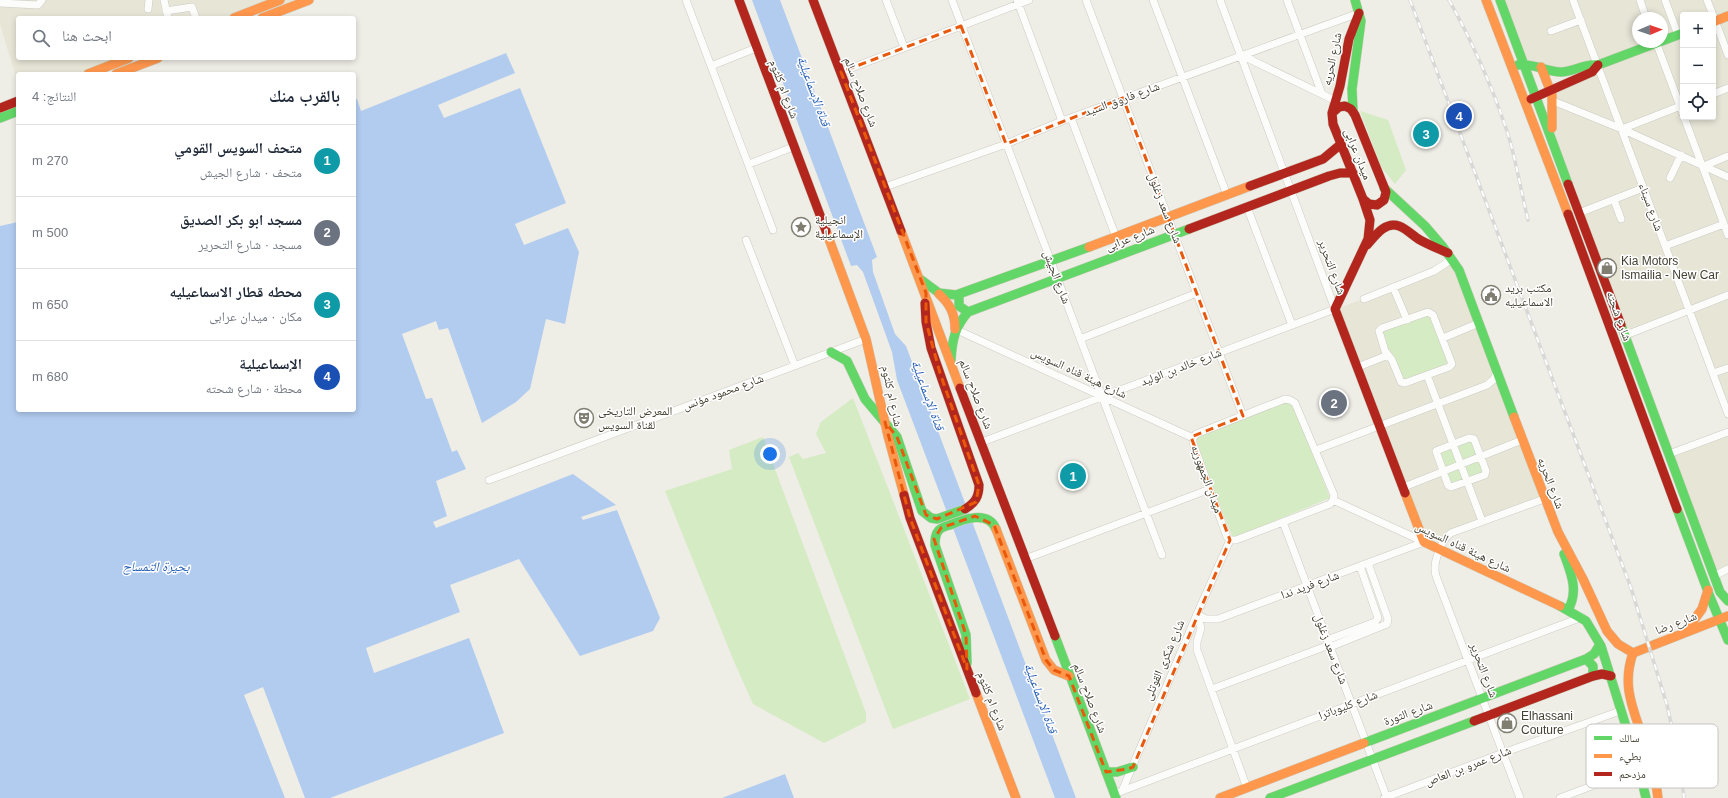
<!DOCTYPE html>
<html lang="ar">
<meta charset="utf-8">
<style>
body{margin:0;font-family:Helvetica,"Noto Naskh Arabic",sans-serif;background:#f2f2f3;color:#1f2937;direction:rtl}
.controls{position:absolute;right:12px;top:12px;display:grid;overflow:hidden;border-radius:4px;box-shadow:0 2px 6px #0003}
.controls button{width:36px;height:36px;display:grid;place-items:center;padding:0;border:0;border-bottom:1px solid #e0e1e3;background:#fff;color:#1f2937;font:20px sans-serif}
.compass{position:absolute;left:1632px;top:12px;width:36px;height:36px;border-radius:50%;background:#fff;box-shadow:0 2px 6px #0003;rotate:88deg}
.you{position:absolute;left:770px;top:454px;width:14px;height:14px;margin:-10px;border:3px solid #fff;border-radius:50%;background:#1a73e8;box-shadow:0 0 0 6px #1a73e833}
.badge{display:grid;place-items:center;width:26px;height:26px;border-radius:50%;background:#7c3aed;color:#fff;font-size:13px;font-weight:700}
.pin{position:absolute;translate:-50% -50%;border:2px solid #fff;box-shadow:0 1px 4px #0006}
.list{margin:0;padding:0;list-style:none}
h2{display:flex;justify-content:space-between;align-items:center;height:52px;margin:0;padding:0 16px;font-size:17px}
h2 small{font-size:13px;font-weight:400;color:#747a83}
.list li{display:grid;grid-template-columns:26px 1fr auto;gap:12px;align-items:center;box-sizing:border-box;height:72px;padding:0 16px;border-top:1px solid #e0e1e3}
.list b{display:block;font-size:15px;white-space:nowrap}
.list p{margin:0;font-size:13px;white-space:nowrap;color:#747a83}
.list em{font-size:13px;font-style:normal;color:#747a83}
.icon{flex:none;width:22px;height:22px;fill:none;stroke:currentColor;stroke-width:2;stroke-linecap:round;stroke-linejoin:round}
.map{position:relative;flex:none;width:1728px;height:798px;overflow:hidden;direction:ltr}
.search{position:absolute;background:#fff;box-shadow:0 2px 6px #0003;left:16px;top:16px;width:340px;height:44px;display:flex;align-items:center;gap:10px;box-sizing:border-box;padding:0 14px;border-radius:4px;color:#747a83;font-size:15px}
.panel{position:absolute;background:#fff;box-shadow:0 2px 6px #0003;left:16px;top:72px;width:340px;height:340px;border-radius:4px;direction:rtl}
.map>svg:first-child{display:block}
</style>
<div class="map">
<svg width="1728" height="798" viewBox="0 0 1728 798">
<rect width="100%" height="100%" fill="#eeede6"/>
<path fill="#e7e5d6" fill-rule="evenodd" d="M0,0H296L248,18H18V58H142L100,74H18V84L0,24Z
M1500,0H1728V414L1689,310L1626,335L1552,136V92L1592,72L1528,63ZM1683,15H1713V117H1683ZM1638,18H1662V41L1638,42Z
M1452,259L1543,499L1453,531L1440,549L1424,542L1337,309L1435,271Z
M1728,433V570L1714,575L1670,454Z"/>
<path fill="#d5ebc3" d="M1360,111L1388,120L1406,170L1395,184L1381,167Z
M1430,312L1452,364L1401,382L1380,329Z
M853,398L970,699L893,729L789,457L798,453L803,459L826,453L816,434L821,422Z
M1292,400L1330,498L1233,538L1194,439Z
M763,437L866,713V722L824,743L753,704L733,659L665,491L732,469L729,450Z
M1469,438L1486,471L1453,487L1436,451Z"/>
<path fill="#b2ccf0" d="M752,0H780L877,257L872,260L873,272L895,334L906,346L1076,798H1055L897,380L892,352L863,272L857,265L851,266Z
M506,53L515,73L438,105L444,118L520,88L566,203L515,224L524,245L568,228L579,252L565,324L546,319L530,389L516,402L482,423L448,328L439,330L436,321L402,334L426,399L432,398L452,452L457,450L466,469L436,481L447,516L433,522L436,528L573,474L616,505L581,517L583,520L617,510L660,618L653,631L580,656L519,559L450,585L460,612L366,648L374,673L469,638L504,733L330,798H305L263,687L244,695L285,798H0V226L18,222V410H354V99H357L361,111Z
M785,774L794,798H722Z"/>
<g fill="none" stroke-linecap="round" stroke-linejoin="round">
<g stroke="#cccbc3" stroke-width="8">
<path id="street" d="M164,0L168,18
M686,0L773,230
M886,0L904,47
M952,0L1162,555
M1017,0L1062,121
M1086,0L1243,416
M1153,0L1227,195
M1287,0L1322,94
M1573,0L1728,414
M1640,0L1646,18
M1665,0L1678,35
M1707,0L1713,15
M0,3L38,5L42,0
M148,9L149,0
M166,11L192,7L196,18
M1713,15L1728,55
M1551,31L1581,20
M1656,42L1683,114
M1241,55L1334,100
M711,66L756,48
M841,72L1029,0
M1713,94L1728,88
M1553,101L1622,129L1728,177
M1684,117L1728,235
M1071,118L1116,237
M1622,129L1683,105
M749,164L793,147
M1704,166L1728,156
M1670,178L1681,155
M885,187L1006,144L1062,121L1359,13
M1614,200L1621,219
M1247,207L1292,325
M1579,213L1643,188
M746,240L795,366
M1665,246L1724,224
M1393,287L1407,320
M1364,299L1434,271L1452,259
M1428,312L1433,315L1452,364L1449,367L1405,383L1401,382L1392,360L1385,351L1379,331L1382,328Z
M955,329L1193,438
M1626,335L1728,295
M1443,338L1479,323
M1080,339L1197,293
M1358,367L1388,355
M1713,373L1728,368
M1427,375L1482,521
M1285,399L1290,400L1295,403L1334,495L1333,500L1330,504L1236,540H1230L1227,537L1193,443V438L1196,434Z
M1469,438L1474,439L1486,471L1485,475L1451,487L1448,485L1436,451Z
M982,442L1335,309L1220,0
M1316,450L1487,385L1494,379L1497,372
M1669,454L1728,432
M489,480L866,339
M1404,487L1522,440
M1333,500L1424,542
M1283,522L1387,798
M1025,559L1210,489
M1714,576L1728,569
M1197,614L1206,619H1218L1424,542
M1197,614L1201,628L1197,642V650L1247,788
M1327,640L1375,622L1378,618L1360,566
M1330,647L1387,624L1388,619L1368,563
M1212,689L1329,645
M1122,791L1197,614L1230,540
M1114,794L1582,617
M1384,798L1503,753L1620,711
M1520,798L1436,576C1432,564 1441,540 1451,533L1544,499
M1560,798L1639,768"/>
</g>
<g stroke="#ceccbc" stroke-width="10">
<path id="fast" d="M1500,0L1568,184
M1662,41L1683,33
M1518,65C1534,63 1546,72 1561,72C1574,72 1585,63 1598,65L1659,42
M1353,111L1352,89L1361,21L1355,0
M0,118L18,111
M1384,188L1425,226L1443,247L1459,270L1514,417
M920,279L939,293L956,295L1089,247
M959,295V306L968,312
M1621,325L1720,592L1728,601
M831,352L847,361L865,399L897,437L922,511L931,518L937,519L965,509
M951,360C952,340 955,327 968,312L1189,229
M1677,509L1710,597L1728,640
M1564,554C1571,573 1579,591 1568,610
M1560,606L1586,621L1601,646L1638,765L1646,798
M1055,636L1116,798
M1586,659L1593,666V676
M967,663L966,635L935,545C935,540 935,534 939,530C942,527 946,526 950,525C964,519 988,510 996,529
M1364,743L1586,659L1594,654L1599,646
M1106,772H1117L1133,767
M1270,798L1474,721"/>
</g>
<g stroke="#ceccbc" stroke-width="10">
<path id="slow" d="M1486,0L1568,214
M234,18L280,0
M262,18L309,0
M1713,22L1728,16
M1541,67L1552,95V128
M88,74L129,58
M116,74L158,58
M826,231L866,339L888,436L904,495
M901,231L960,388
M1089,247L1250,186
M939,294C950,304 955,314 955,329
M1514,417L1558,532L1583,579L1607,631L1618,644L1633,653
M1405,493L1424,542L1560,606
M996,529L1046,660L1054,670L1069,676
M1686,631L1702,609L1708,590
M1633,653C1621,687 1634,710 1644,742C1650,760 1656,779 1658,798
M1633,653L1728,616
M976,693L1016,798
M1220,798L1364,743"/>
</g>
<g stroke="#ceccbc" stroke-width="10">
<path id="jam" d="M739,0L826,231
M813,0L901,231
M1531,99L1592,72L1598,65
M1345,106L1351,109L1355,115L1386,192L1384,200L1377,205L1369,204L1363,199L1333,124L1332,113L1339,107Z
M0,108L18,101
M1332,113L1340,86L1349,39L1359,13
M1568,184L1621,325
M1250,186L1323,159L1341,144
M1363,199L1370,220L1368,239L1335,309L1405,493
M1568,214L1677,509
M1189,229L1329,176L1340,173H1353
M1367,245C1375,236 1385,221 1399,226C1407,229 1413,236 1420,240C1429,245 1439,249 1448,253
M925,303L926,322L931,348L979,485C979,497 975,503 965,509
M960,388L1055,636
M904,495L910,518L976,693
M1474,721L1593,676L1602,674L1611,676"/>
</g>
<use href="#street" stroke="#fcfcfb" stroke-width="7"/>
<use href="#fast" stroke="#63d668" stroke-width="9"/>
<use href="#slow" stroke="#ff974d" stroke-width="9"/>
<use href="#jam" stroke="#b3261e" stroke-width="9"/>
<g stroke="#d8d8d7" stroke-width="3.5">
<path id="rail" d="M1410,0L1631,588L1667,705L1679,759L1684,798
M1449,0C1472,41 1492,86 1507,131C1516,160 1521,191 1528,220"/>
</g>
<use href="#rail" stroke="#fff" stroke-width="2" stroke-dasharray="6" stroke-linecap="butt"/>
</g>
<path fill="none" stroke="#e8590c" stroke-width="3" stroke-dasharray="8 5" stroke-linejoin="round" d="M961,26L1006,144L1123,98L1243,416L1191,437L1230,540L1133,767L1128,769L1106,772L1069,676L1054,670L1046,660L994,525L975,516L941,528L934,539L966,635L967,669L910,518L885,422L897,437L926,515L937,519L976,502L979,485L940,373L926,322V293L841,72Z"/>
<defs>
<g id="sight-ring" transform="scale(1)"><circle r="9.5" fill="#fff" stroke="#807d71" stroke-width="1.5"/><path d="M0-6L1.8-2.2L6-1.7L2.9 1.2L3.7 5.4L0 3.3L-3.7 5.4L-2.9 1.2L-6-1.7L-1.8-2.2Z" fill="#807d71"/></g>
<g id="shop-ring" transform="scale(1)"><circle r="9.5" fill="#fff" stroke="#807d71" stroke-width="1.5"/><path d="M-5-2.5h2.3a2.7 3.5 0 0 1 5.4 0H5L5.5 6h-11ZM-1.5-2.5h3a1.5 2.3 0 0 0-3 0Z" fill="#807d71"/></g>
<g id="civic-ring" transform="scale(1)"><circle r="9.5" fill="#fff" stroke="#807d71" stroke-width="1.5"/><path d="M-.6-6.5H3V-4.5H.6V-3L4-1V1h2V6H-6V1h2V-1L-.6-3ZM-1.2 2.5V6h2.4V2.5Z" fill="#807d71"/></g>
<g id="theatre-ring" transform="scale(1)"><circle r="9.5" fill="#fff" stroke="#807d71" stroke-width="1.5"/><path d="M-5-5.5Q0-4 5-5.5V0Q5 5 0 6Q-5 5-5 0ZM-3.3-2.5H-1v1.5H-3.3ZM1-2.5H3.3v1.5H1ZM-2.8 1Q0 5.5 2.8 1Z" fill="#807d71"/></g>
</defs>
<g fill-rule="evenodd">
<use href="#sight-ring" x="801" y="227"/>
<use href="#shop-ring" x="1607" y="268"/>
<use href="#civic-ring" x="1491" y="295"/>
<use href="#theatre-ring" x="584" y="418"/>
<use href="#shop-ring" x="1507" y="723"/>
</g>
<g text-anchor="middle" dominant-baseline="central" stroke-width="3" stroke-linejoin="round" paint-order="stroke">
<g font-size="12" fill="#444032" stroke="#fff">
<text transform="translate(1332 59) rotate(-78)">شارع الحريه</text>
<text transform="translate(784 89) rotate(69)">شارع ام كلثوم</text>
<text transform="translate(861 92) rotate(69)">شارع صلاح سالم</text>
<text transform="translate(1122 99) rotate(-20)">شارع فاروق السيد</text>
<text transform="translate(1358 154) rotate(68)">ميدان عرابى</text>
<text transform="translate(1651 207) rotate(70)">شارع سيناء</text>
<text transform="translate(1165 208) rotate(69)">شارع سعد زغلول</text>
<text transform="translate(1130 238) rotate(-21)">شارع عرابى</text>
<text transform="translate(1332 267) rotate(70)">شارع التحرير</text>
<text transform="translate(1057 277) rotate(69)">شارع الجيش</text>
<text transform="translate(1619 316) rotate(70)">شارع شحته</text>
<text transform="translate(1181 367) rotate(-21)">شارع خالد بن الوليد</text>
<text transform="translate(1079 373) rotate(25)">شارع هيئة قناه السويس</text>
<text transform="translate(723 392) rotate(-20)">شارع محمود مؤنس</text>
<text transform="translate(976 394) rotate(69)">شارع صلاح سالم</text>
<text transform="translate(892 396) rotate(78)">شارع ام كلثوم</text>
<text transform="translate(1207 479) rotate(70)">ميدان الجمهوريه</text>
<text transform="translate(1551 483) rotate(69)">شارع الحريه</text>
<text transform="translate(1463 547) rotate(25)">شارع هيئة قناه السويس</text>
<text transform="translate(1310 585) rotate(-20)">شارع فريد ندا</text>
<text transform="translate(1676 623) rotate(-21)">شارع رضا</text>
<text transform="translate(1331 649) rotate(69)">شارع سعد زغلول</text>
<text transform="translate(1164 660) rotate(-67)">شارع شكرى القوتلى</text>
<text transform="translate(1484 670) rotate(69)">شارع التحرير</text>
<text transform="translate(1090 698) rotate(69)">شارع صلاح سالم</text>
<text transform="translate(992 701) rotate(69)">شارع ام كلثوم</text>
<text transform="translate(1348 705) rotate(-21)">شارع كليوباترا</text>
<text transform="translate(1408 713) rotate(-20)">شارع الثورة</text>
<text transform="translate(1468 766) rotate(-21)">شارع عمرو بن العاص</text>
</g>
<g font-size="12" fill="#444032" stroke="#fff" text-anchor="start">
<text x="815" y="220">انجيلية<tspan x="815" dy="14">الإسماعيلية</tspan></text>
<text x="1621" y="261">Kia Motors<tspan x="1621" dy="14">Ismailia - New Car</tspan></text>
<text x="1505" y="288">مكتب بريد<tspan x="1505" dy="14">الاسماعيليه</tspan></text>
<text x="598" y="411">المعرض التاريخى<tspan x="598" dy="14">لقناة السويس</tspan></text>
<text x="1521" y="716">Elhassani<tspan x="1521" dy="14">Couture</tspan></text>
</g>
<g font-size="13" font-style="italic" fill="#265fb5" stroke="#fff">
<text transform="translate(814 91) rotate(70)">قناة الإسماعيلية</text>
<text transform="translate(928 395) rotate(70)">قناة الإسماعيلية</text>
<text x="156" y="566">بحيرة التمساح</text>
<text transform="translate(1041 698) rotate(70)">قناة الإسماعيلية</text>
</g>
</g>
<rect x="1586" y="724" width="132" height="64" rx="6" fill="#fff" stroke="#c7c6c2" stroke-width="1"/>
<rect x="1594" y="736" width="18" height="4" fill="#63d668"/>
<rect x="1594" y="754" width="18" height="4" fill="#ff974d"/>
<rect x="1594" y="772" width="18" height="4" fill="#b3261e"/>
<g font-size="11" fill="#444032">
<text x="1619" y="742">سالك</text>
<text x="1619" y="760">بطيء</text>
<text x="1619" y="778">مزدحم</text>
</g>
</svg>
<div class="controls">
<button>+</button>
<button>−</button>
<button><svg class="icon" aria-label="locate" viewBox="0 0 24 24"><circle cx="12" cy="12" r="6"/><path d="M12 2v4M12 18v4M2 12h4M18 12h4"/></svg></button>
</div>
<svg class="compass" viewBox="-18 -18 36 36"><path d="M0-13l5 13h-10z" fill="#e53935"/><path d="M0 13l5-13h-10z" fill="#747a83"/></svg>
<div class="you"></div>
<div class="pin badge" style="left:1073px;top:476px;background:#0f9aa8">1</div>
<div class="pin badge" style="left:1334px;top:403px;background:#6b7280">2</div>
<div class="pin badge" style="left:1426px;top:134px;background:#0f9aa8">3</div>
<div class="pin badge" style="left:1459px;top:116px;background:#1a4fb4">4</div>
<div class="search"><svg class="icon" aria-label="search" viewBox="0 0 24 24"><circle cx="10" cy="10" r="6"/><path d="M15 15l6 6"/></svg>ابحث هنا</div>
<section class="panel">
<h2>بالقرب منك<small>النتائج: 4</small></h2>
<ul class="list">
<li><span class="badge" style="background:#0f9aa8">1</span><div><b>متحف السويس القومي</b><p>متحف · شارع الجيش</p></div><em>270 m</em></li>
<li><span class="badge" style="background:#6b7280">2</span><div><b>مسجد ابو بكر الصديق</b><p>مسجد · شارع التحرير</p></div><em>500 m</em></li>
<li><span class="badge" style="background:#0f9aa8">3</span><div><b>محطه قطار الاسماعيليه</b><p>مكان · ميدان عرابى</p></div><em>650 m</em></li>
<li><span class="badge" style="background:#1a4fb4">4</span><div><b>الإسماعيلية</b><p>محطة · شارع شحته</p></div><em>680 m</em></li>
</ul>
</section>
</div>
